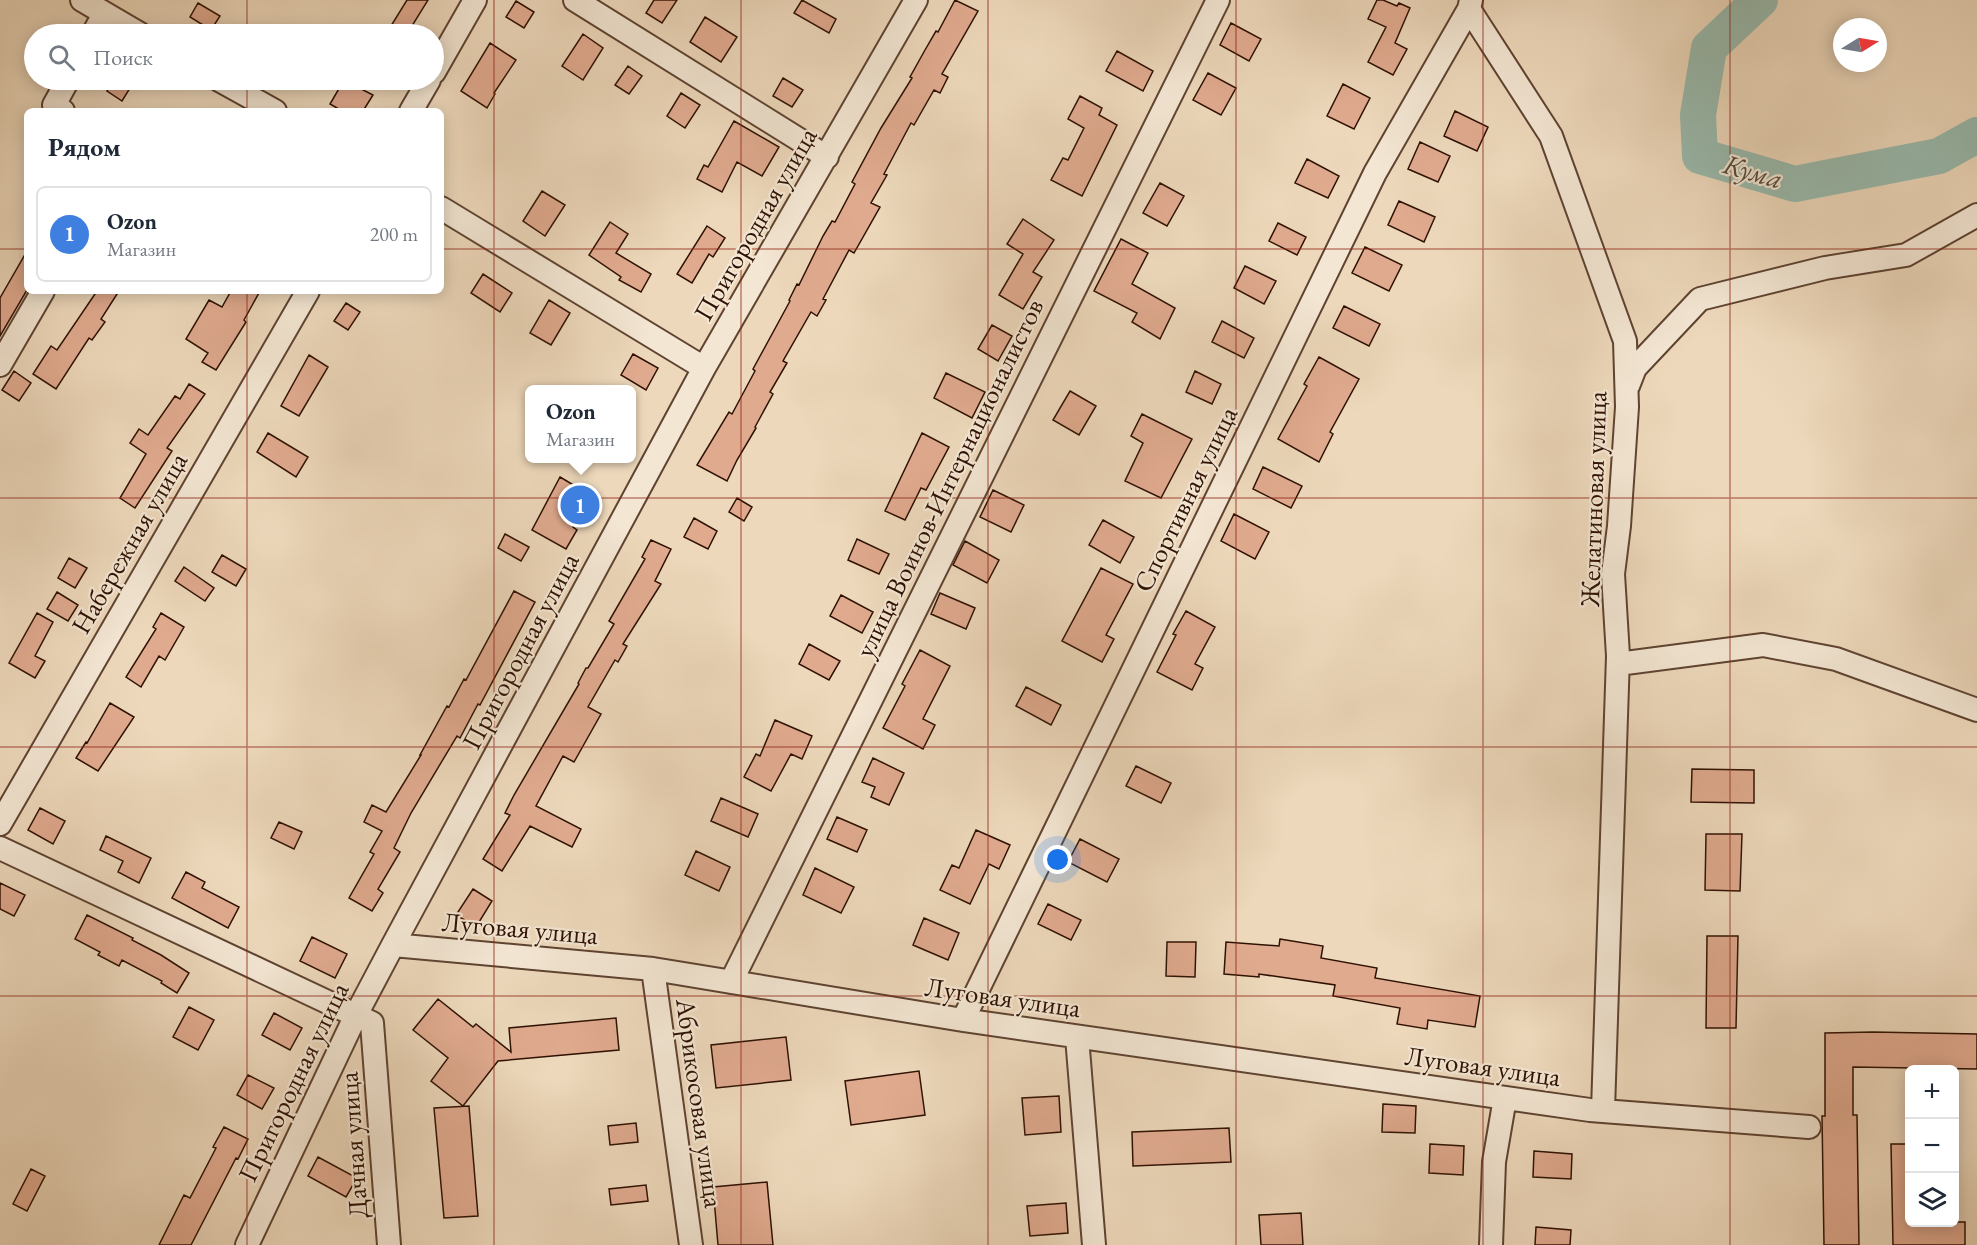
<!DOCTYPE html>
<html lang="ru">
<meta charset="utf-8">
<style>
body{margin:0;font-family:"EB Garamond",serif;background:#f6f6f7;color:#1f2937}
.controls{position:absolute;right:18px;bottom:18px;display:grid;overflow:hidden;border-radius:9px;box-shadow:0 3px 15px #0003}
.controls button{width:54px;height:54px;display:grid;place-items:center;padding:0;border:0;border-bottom:2px solid #e0e1e3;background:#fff;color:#1f2937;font:30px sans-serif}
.compass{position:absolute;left:1833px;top:18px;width:54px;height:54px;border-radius:50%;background:#fff;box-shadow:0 3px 15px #0003;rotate:79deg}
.you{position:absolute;left:1058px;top:860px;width:21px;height:21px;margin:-15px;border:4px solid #fff;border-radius:50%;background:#1a73e8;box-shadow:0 0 0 9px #1a73e833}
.badge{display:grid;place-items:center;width:39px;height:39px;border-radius:50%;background:#2563eb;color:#fff;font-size:20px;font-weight:700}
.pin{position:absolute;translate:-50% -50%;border:3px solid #fff;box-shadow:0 2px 6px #0006}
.popup{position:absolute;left:525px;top:385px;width:111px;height:78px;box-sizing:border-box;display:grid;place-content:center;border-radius:9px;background:#fff;filter:drop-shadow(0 2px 4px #0005);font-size:20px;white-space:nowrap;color:#747a83}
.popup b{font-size:22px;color:#1f2937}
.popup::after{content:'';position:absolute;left:50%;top:100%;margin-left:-12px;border:12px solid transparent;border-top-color:#fff}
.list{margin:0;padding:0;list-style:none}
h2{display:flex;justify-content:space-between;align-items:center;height:78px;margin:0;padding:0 24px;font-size:26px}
h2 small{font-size:20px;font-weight:400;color:#747a83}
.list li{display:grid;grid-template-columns:39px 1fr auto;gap:18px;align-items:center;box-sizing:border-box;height:96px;margin:0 12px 12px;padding:0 12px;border:2px solid #e0e1e3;border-radius:9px}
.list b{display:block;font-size:22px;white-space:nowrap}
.list p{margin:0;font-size:20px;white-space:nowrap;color:#747a83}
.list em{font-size:20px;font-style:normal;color:#747a83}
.icon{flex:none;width:33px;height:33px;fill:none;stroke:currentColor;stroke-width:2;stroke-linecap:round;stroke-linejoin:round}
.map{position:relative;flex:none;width:1977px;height:1245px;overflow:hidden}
.search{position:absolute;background:#fff;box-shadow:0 3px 15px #0003;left:24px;top:24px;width:420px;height:66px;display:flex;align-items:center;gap:15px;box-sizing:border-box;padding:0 21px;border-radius:33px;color:#747a83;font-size:22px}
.panel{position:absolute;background:#fff;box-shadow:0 3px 15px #0003;left:24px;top:108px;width:420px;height:186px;border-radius:9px}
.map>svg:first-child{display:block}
</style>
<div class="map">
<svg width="1977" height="1245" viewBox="0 0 1977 1245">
<rect width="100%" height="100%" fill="#edd8bb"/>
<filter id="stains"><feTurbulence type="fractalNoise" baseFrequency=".00333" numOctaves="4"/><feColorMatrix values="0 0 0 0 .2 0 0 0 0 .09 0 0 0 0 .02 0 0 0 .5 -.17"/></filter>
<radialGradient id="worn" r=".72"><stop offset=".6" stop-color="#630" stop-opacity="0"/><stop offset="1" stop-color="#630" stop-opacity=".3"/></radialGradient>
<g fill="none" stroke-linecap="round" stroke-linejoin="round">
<path stroke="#99baad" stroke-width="36" d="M1760,0L1709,48L1698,115L1700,156L1795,184L1939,156L1977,135"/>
</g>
<path fill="#e0aa8f" stroke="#2f1103" stroke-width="1.5" d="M407,0H428L407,34H386Z
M654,0H677L662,23L646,13Z
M802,0L836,19L829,33L794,13Z
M955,0L978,11L942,74L948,77L940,93L934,90L914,125L911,123L884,174L887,175L871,203L880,207L854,253L849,250L823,299L826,300L817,316L811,312L783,361L787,363L770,392L773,394L755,427L756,428L737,460L727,481L697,465L729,412L732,414L755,371L753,369L790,301L789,300L797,284L799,285L823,236L832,221L835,222L855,184L852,182L881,128L912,78L910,77L925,50L936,31L938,32Z
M1377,0H1383L1397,6L1399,3L1410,8L1395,43L1407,49L1393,75L1368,62L1386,27L1368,19Z
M516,1L534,12L524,28L506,17Z
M198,3L220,16L211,30L190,17Z
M705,17L737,37L721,62L690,42Z
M1231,23L1261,39L1249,61L1220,45Z
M583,34L603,48L583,80L562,66Z
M490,43L516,60L494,93L495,94L487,108L461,91Z
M1117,51L1153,71L1143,91L1106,71Z
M628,66L642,76L629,94L615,85Z
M1208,73L1236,88L1221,115L1193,100Z
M783,78L803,90L792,107L773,96Z
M114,80H135L122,101L107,91Z
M344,80L373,95L363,111H342L330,104Z
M1343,84L1370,98L1354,129L1327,116Z
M681,93L700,105L685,128L667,116Z
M1080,96L1102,108L1099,115L1117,125L1082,196L1051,180L1063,158L1068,160L1084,128L1068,119Z
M1455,111L1488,127L1477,151L1444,136Z
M734,121L779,147L762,176L737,162L722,192L697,179L704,165L708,167Z
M1420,142L1450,156L1438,182L1408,169Z
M1307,159L1339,176L1328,198L1295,183Z
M1160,183L1184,196L1167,226L1143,213Z
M542,191L565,205L545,236L523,221Z
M1399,201L1435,217L1424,242L1388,225Z
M1023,219L1054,240L1033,272L1042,277L1023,309L999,295L1023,254L1007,244Z
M610,222L628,234L616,253L651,274L641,292L619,280L621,277L589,255Z
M1278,223L1306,237L1297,255L1269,241Z
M707,226L725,238L713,257L709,254L692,283L677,274Z
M1121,239L1148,253L1132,284L1175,308L1160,339L1132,322L1137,313L1094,291Z
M1365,247L1402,265L1389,291L1352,273Z
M27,251V290L0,336V298Z
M1245,266L1276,281L1264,304L1234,288Z
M483,274L512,293L500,312L471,293Z
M97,291H119L101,319L105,322L92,340L89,338L56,389L33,374L51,346L57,350Z
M231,291H260L244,320L246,322L216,370L202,362L208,353L186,339L209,300L222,307Z
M549,300L570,313L551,345L530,333Z
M346,303L360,312L348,330L334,321Z
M1344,306L1380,324L1369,346L1333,328Z
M1222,321L1254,338L1244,358L1212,342Z
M992,325L1012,336L998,361L978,349Z
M633,354L658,368L646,390L621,375Z
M309,355L328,367L299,416L281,406Z
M1319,357L1359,379L1330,432L1333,434L1319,462L1278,439L1307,386L1304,384Z
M14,371L31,383L19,401L2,390Z
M1195,371L1221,384L1212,404L1186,392Z
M946,373L985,392L972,418L934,398Z
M189,384L205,394L167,448L172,451L135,508L120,498L146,454L130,443L139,429L148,435L175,396L180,399Z
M1070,391L1096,406L1079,435L1053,420Z
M1142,414L1192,439L1161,498L1125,481L1143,443L1131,436Z
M268,433L308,457L296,477L257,452Z
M922,433L949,447L926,490L921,488L905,520L885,511Z
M1263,467L1302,486L1291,508L1253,489Z
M560,477L592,496L573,527L577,530L566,549L532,530Z
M993,490L1024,505L1011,532L980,517Z
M737,498L752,507L744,521L729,512Z
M1234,514L1269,532L1255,559L1221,541Z
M694,518L717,531L708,549L684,537Z
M1103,520L1134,537L1120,563L1089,545Z
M505,534L529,547L521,561L498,548Z
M857,539L889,554L879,574L848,560Z
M651,540L671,549L655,581L661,584L623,644L627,646L618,662L615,660L588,707L601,714L574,762L563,756L536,806L581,829L572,847L530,826L502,871L483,859L510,815L505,813L514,795L579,684L578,683L586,668H588L614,624L609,621L645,559L642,557Z
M965,541L999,560L987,583L953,565Z
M222,555L246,569L236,586L212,572Z
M69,558L87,568L75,588L58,578Z
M184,567L214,588L205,601L175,581Z
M1101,568L1133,584L1106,635L1114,639L1102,662L1062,641Z
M514,591L535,602L480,705L478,704L460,738L457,736L411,813L394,848L400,852L378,889L383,893L372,911L349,898L374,854L370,852L382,831L364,822L372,805L386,812L421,755H420L447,706L449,707L464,679L466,680Z
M57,592L78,605L68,621L47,609Z
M940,593L975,608L966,629L931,614Z
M841,595L873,612L862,633L830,616Z
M1186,611L1215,627L1195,664L1203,668L1192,690L1157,672L1176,635L1173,634Z
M37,613L53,622L35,656L45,661L35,678L9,663Z
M161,613L184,627L165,660L159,656L141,687L126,677L156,629L153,627Z
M809,644L840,661L829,680L799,664Z
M920,650L950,666L923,719L935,725L923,749L883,728L905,686L902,684Z
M1026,687L1061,705L1051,725L1016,706Z
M110,703L134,717L98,771L76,758L86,742L87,743Z
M775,720L812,736L802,759L791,754L771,791L744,777L756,754L760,756Z
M873,758L904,773L889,805L871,797L875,787L862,782Z
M1136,766L1171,783L1161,803L1126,786Z
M1692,769L1754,770V803L1691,802Z
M721,798L758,814L748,837L711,821Z
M40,808L65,821L53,844L28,830Z
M837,817L867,830L857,852L827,839Z
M279,822L302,832L294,849L271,838Z
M976,830L1010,845L999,869L989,864L970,904L940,890L952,865L959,868Z
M1706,834H1742L1740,891L1705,890Z
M106,836L151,858L139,883L118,872L123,861L100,850Z
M1080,839L1119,859L1107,882L1068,862Z
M696,851L730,867L719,891L685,875Z
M815,868L854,887L841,913L803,895Z
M186,872L205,882L202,888L239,907L228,928L172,898Z
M0,883L25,895L14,916L0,909Z
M473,889L492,901L476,927L456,915Z
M1048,904L1081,920L1071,940L1038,924Z
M87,915L133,938L132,940L161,955L189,973L177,993L161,983L162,981L122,960L119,966L98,955L100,952L75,939Z
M924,918L959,933L948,960L913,945Z
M1707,936H1738L1736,1028H1706Z
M312,937L347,954L335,978L300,961Z
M1280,939L1323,946L1321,958L1377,968L1375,978L1480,996L1475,1027L1428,1020L1427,1029L1397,1024L1400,1008L1333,996L1335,985L1259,974V977L1224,974L1226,942L1279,946Z
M1167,942H1196L1195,977L1166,976Z
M438,999L473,1027L476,1024L511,1052L509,1028L616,1018L619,1050L498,1061L463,1106L431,1081L448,1058L413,1030Z
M189,1007L214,1020L198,1050L173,1037Z
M274,1013L302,1028L290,1050L262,1035Z
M1873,1032L1977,1034V1069L1853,1067V1115H1857L1859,1245H1824L1822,1116H1825V1033Z
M786,1037L791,1080L716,1088L711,1045Z
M919,1071L925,1115L851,1125L845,1081Z
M248,1075L274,1088L262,1109L237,1095Z
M1059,1096L1061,1132L1025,1135L1022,1098Z
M1383,1104L1416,1106L1415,1133L1382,1132Z
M469,1106L478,1216L444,1218L434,1108Z
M636,1123L638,1142L610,1145L608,1126Z
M224,1127L248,1139L238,1159L236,1158L191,1245H159L184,1195L190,1198L216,1148L213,1147Z
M1229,1128L1231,1162L1133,1166L1132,1132Z
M1430,1144L1464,1146L1463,1175L1429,1173Z
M1891,1144H1910V1222H1965V1245H1893Z
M1534,1151L1572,1154L1571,1179L1533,1177Z
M318,1157L357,1178L346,1197L308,1176Z
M31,1169L45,1176L27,1211L13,1204Z
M767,1182L773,1245H718L713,1187Z
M646,1185L648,1201L611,1205L609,1189Z
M1066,1203L1068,1233L1030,1236L1027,1206Z
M1301,1213L1303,1245H1261L1259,1215Z
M1536,1227L1571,1230L1570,1245H1535Z"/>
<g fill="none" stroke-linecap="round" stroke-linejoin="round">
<g stroke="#5e4331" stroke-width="26">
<path id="minor" d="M82,0L140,34
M575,0L827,157
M1471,0L1469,9L1551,136L1625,341L1627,407L1619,526L1613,574L1618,656L1603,1110
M93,34L104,14
M434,72L475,0
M219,80L275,111
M63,111L54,105L68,80
M411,111L429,80
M441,208L704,368
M0,365L43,291
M1628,386L1635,368L1700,299L1825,268L1906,255L1977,215
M1618,664L1763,645L1836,659L1977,710
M0,824L308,291
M0,848L372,1023L389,1245
M393,945L653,969L963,1020L1590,1110L1809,1127
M653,969L691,1245
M731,982L1218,0
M963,1020L1375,173L1469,9
M1077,1037L1094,1245
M247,1245L356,1015L393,945L704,368L916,0
M1491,1245L1494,1162L1505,1098"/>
</g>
<use href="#minor" stroke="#f3e6d3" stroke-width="22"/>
</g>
<path fill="none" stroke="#8f2418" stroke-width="1.5" stroke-opacity="0.55" d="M247,0V34M494,0V1245M741,0V1245M988,0V1245M1236,0V1245M1483,0V1245M1730,0V1245M247,80V111M0,249H27M441,249H1977M247,291V1245M0,498H1977M0,747H1977M0,996H1977"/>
<g text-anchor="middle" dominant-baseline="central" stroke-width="4.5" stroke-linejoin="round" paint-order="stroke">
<g font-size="27" fill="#2f1103" stroke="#f3e6d3">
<text transform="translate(755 224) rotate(-60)">Пригородная улица</text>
<text transform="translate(949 478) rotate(-64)">улица Воинов-Интернационалистов</text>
<text transform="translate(1185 499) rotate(-64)">Спортивная улица</text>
<text transform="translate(1593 499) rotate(-88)">Желатиновая улица</text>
<text transform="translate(129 543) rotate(-60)">Набережная улица</text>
<text transform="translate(520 651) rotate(-62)">Пригородная улица</text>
<text transform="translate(520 928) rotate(5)">Луговая улица</text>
<text transform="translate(1003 997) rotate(8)">Луговая улица</text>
<text transform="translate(1483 1066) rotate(8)">Луговая улица</text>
<text transform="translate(293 1082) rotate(-64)">Пригородная улица</text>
<text transform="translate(700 1103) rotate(82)">Абрикосовая улица</text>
<text transform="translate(353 1145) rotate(-94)">Дачная улица</text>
</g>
<g font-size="28" font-style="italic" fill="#544c3e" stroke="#f3e6d3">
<text transform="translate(1753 171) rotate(16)">Кума</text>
</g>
</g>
<rect width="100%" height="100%" filter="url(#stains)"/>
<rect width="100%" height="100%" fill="url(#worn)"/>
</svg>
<div class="controls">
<button>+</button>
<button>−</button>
<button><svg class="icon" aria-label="layers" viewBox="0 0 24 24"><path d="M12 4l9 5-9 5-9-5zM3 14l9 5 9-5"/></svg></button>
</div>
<svg class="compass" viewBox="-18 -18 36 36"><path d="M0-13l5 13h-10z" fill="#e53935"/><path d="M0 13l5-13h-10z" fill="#747a83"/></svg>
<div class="you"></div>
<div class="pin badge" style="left:580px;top:505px;background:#3f7fe0">1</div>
<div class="popup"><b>Ozon</b>Магазин</div>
<div class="search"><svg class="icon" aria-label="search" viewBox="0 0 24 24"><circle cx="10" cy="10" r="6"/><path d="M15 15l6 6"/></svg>Поиск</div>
<section class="panel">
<h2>Рядом<small></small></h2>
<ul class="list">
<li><span class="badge" style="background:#3f7fe0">1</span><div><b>Ozon</b><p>Магазин</p></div><em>200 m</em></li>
</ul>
</section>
</div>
